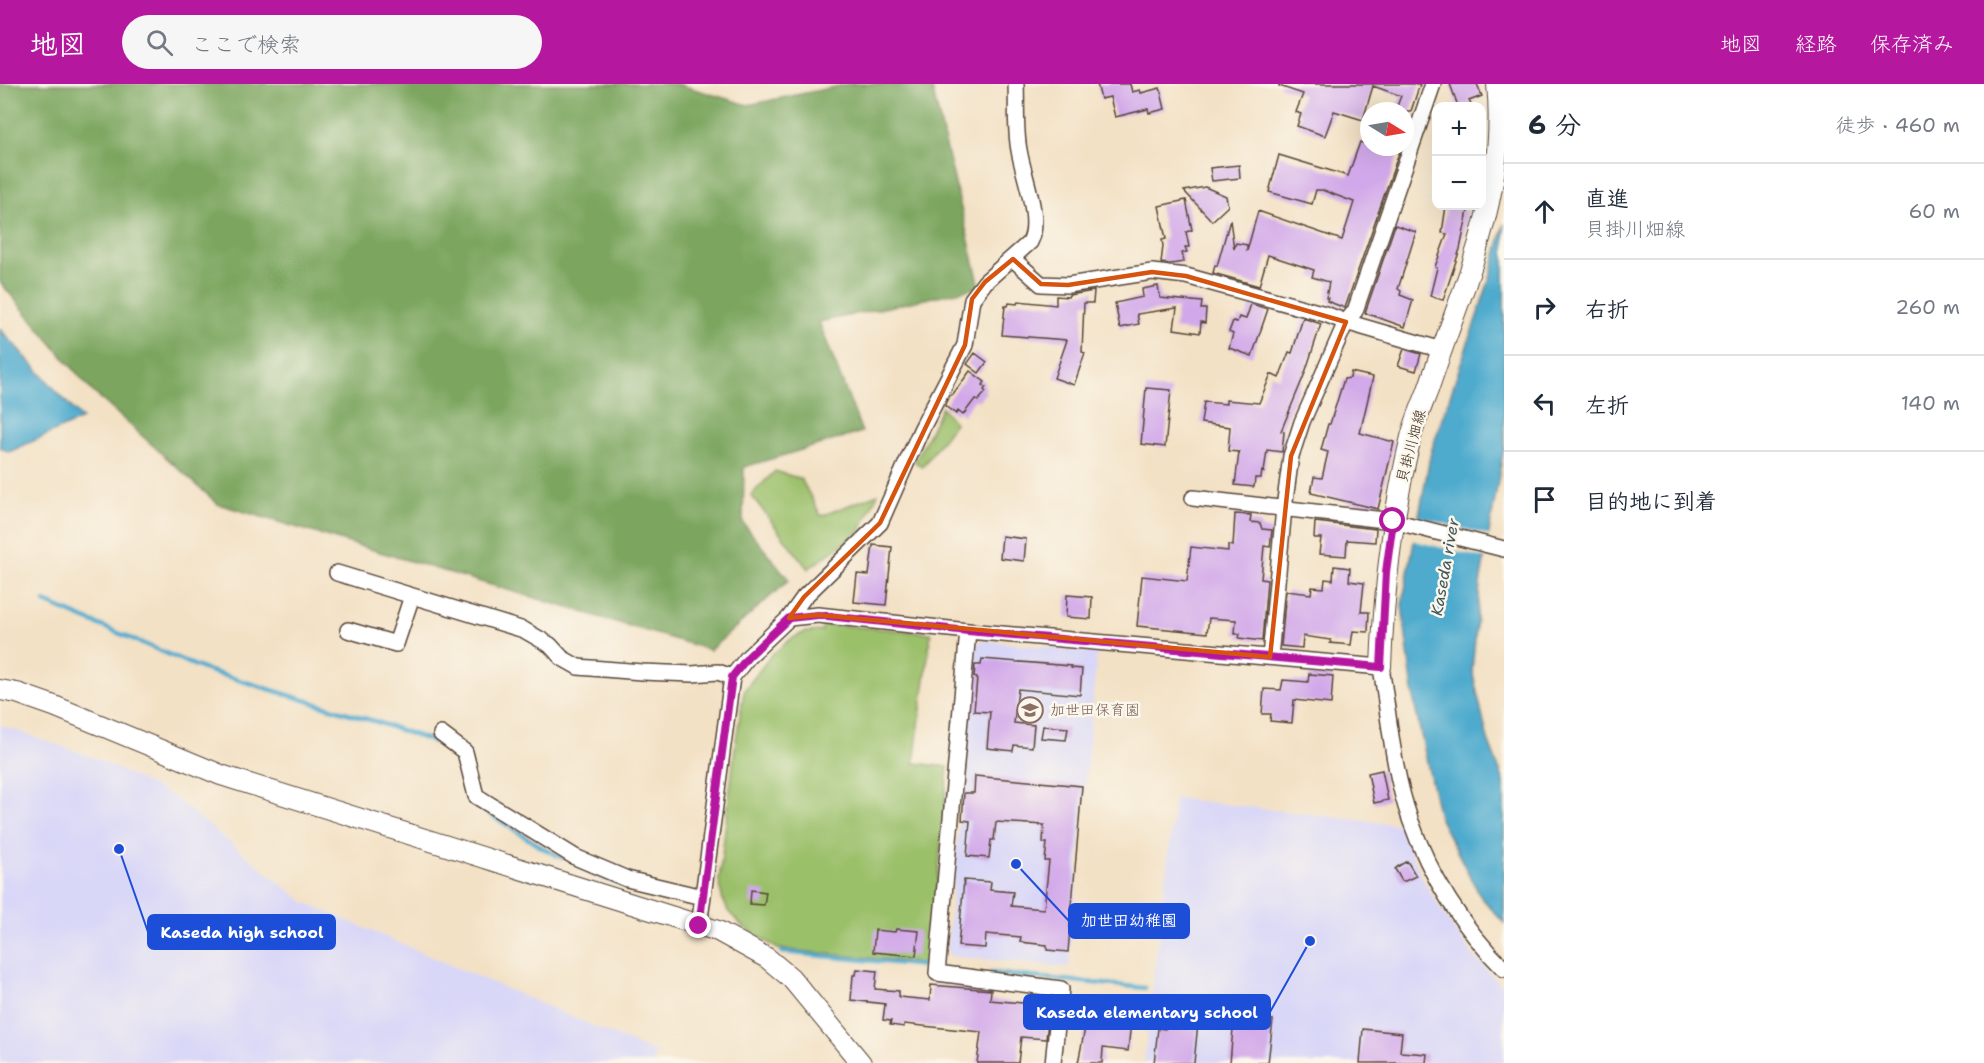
<!DOCTYPE html>
<html lang="ja">
<meta charset="utf-8">
<style>
body{margin:0;font-family:"Shantell Sans","Klee One",sans-serif;background:#f6f6f7;color:#1f2937}
.controls{position:absolute;right:18px;top:18px;display:grid;overflow:hidden;border-radius:12px;box-shadow:0 6px 24px #0002}
.controls button{width:54px;height:54px;display:grid;place-items:center;padding:0;border:0;border-bottom:2px solid #e0e1e3;background:#fff;color:#1f2937;font:30px sans-serif}
.compass{position:absolute;left:1360px;top:18px;width:54px;height:54px;border-radius:50%;background:#fff;box-shadow:0 6px 24px #0002;rotate:101deg}
.stop{position:absolute;width:18px;height:18px;margin:-14px;border:4px solid #b5179e;border-radius:50%;background:#fff}
.stop.end{background:#b5179e;border-color:#fff;box-shadow:0 2px 6px #0008}
.list{margin:0;padding:0;list-style:none}
h2{display:flex;justify-content:space-between;align-items:center;height:78px;margin:0;padding:0 24px;font-size:26px}
h2 small{font-size:20px;font-weight:400;color:#747a83}
.list li{display:grid;grid-template-columns:39px 1fr auto;gap:18px;align-items:center;box-sizing:border-box;height:96px;padding:0 24px;border-top:2px solid #e0e1e3}
.list b{display:block;font-size:22px;white-space:nowrap}
.list p{margin:0;font-size:20px;white-space:nowrap;color:#747a83}
.list em{font-size:20px;font-style:normal;color:#747a83}
.icon{flex:none;width:33px;height:33px;fill:none;stroke:currentColor;stroke-width:2;stroke-linecap:round;stroke-linejoin:round}
.map{position:relative;flex:none;width:1504px;height:979px;overflow:hidden}
header{display:flex;align-items:center;gap:36px;box-sizing:border-box;height:84px;padding:0 30px;background:#b5179e;color:#fff}
header strong{font-size:28px}
nav{display:flex;gap:33px;margin-inline-start:auto;font-size:21px}
.search{width:420px;height:54px;background:#f6f6f7;display:flex;align-items:center;gap:15px;box-sizing:border-box;padding:0 21px;border-radius:33px;color:#747a83;font-size:22px}
main{display:flex}
aside{flex:1;background:#fff}
.map>svg:first-child{display:block}
</style>
<header>
<strong>地図</strong>
<div class="search"><svg class="icon" aria-label="search" viewBox="0 0 24 24"><circle cx="10" cy="10" r="6"/><path d="M15 15l6 6"/></svg>ここで検索</div>
<nav><a>地図</a><a>経路</a><a>保存済み</a></nav>
</header>
<main>
<div class="map">
<svg width="1504" height="979" viewBox="0 0 1504 979">
<rect width="100%" height="100%" fill="#fbf7ec"/>
<filter id="ink" filterUnits="userSpaceOnUse"><feTurbulence type="fractalNoise" baseFrequency=".0167" numOctaves="2"/><feDisplacementMap in="SourceGraphic" scale="12" xChannelSelector="R" yChannelSelector="G"/><feConvolveMatrix kernelMatrix="1 2 1 2 8 2 1 2 1" color-interpolation-filters="sRGB"/></filter>
<filter id="wash" filterUnits="userSpaceOnUse"><feTurbulence type="fractalNoise" baseFrequency=".008" numOctaves="4" result="noise"/><feDisplacementMap in="SourceGraphic" scale="24" xChannelSelector="R" yChannelSelector="G"/><feGaussianBlur stdDeviation="1.35" result="paint"/><feColorMatrix in="noise" values="0 0 0 0 0 0 0 0 0 0 0 0 0 0 0 0 0 1.4 0 .05"/><feComposite in="paint" operator="in"/></filter>
<g filter="url(#wash)">
<rect width="100%" height="100%" fill="#f3e1c5"/>
<path fill="#d9d7f7" d="M982,556L1097,569L1069,883L950,872L947,865L976,563Z
M0,641L95,674L172,712L304,818L656,969L652,979H0Z
M1175,714L1399,741L1424,798L1451,841L1474,872L1504,904V979H1144Z"/>
<path fill="#9bc06a" stroke="#6b7544" stroke-width="1.5" d="M942,323L955,339L922,383L915,378Z
M775,387L801,395L821,432L878,410L860,447L808,485L751,411Z
M823,540L931,549L914,679L948,683L930,880L778,865L742,842L728,827L722,813L719,796L736,656L744,607L771,571L791,555L805,548L822,547Z"/>
<path fill="#7ca65e" stroke="#5c683e" stroke-width="1.5" d="M0,0H677L748,21L849,0H931L980,203L819,238L862,348L744,383L743,439L789,496L710,566L218,420L91,306L0,198Z"/>
<path fill="#50abce" stroke="#466a76" stroke-width="1.5" d="M1504,140V363L1480,500L1472,586L1488,656L1504,698V839L1481,813L1439,733L1415,623L1402,521L1431,368L1491,191Z
M0,245L82,335L9,368L0,363Z"/>
<path fill="#f3e1c5" d="M1416,432L1491,452L1487,475L1411,456Z"/>
<g fill="none" stroke-linecap="round" stroke-linejoin="round">
<path stroke="#50abce" stroke-width="4.5" d="M45,518L203,585L377,638L449,663
M455,668L464,694
M469,711L471,718L541,763L562,774
M581,783C609,798 639,807 670,815
M782,868L935,883
M991,889L1145,904"/>
</g>
<g id="blocks">
<path fill="#d1a8e9" d="M1097,0H1130L1132,8L1140,6L1141,9L1160,4L1165,25L1149,29L1148,25L1115,33L1110,13L1101,15Z
M1279,0H1420L1411,27H1395L1401,12L1373,2L1363,36L1334,27L1325,52L1297,42L1301,30L1296,28L1303,10L1279,2Z
M1450,0H1477L1482,12L1469,17L1472,22H1458Z
M1360,58L1369,61V63H1401L1345,224L1327,217L1328,214H1326L1329,198L1312,193L1314,186L1268,171L1259,202L1213,189L1215,181L1217,182L1230,136L1234,165L1236,159L1247,161V167L1258,127L1342,156L1354,118L1322,106H1316L1312,120L1269,108L1279,71L1348,92Z
M1239,81L1240,94L1212,97L1210,84Z
M1205,103L1226,112L1228,122L1212,137L1184,107Z
M1186,116L1192,146L1186,148L1189,163H1185L1187,168L1182,169L1184,178L1171,180L1161,179L1163,162L1162,156L1166,155L1159,122Z
M1446,122L1468,127L1460,165L1443,216L1430,212L1437,184L1435,183L1447,150L1442,149Z
M1395,141L1416,148L1398,205L1401,207L1400,211L1413,216L1405,243L1365,229Z
M1158,202L1160,214L1202,218L1201,225H1206L1205,239L1201,238L1200,249L1174,245L1177,224L1137,230L1139,240L1120,244L1115,219L1143,213L1142,205Z
M1094,207L1093,219H1084L1082,268L1085,269L1074,301L1054,294L1067,256L1002,251L1005,222H1008L1009,219L1017,220L1018,217L1056,221V212L1068,213L1069,211Z
M1251,220L1268,225L1252,272L1229,264L1233,250L1229,248L1233,237L1237,238L1239,233L1246,235Z
M1303,234L1321,240L1305,289L1281,347L1284,348L1282,368L1267,366L1264,388L1262,387L1261,394H1255L1254,403L1235,401L1239,368L1228,367L1230,343L1201,339L1204,318L1226,320V316L1259,319L1271,290L1279,294L1289,268L1292,269Z
M1404,265L1421,270L1416,287L1398,282Z
M975,269L987,278L979,289L967,280Z
M970,287L985,298L983,301L986,303L984,306L986,308L978,317L975,315L963,331L958,327L956,330L945,322L950,312L953,310Z
M1351,288L1373,293L1360,349L1394,358L1378,425L1311,409L1314,393L1322,394L1328,368L1321,366L1328,340H1330L1344,295L1350,294Z
M1146,304L1171,306L1165,363L1141,360Z
M1235,430L1251,431L1250,438L1260,439L1262,445L1272,446L1270,463L1264,462L1261,495L1267,496L1262,557L1239,554L1240,550H1235L1236,536L1209,534L1207,549L1137,542L1142,492L1187,497L1191,463L1228,467V461L1233,462Z
M1315,438L1376,445L1375,458L1347,456L1346,472L1319,470L1321,454H1314Z
M1002,452L1026,455L1024,477L1000,474Z
M873,461L892,463L886,521L854,518L857,490L869,491Z
M1334,482L1350,484L1349,497L1364,499L1361,528H1369L1368,548L1353,547L1351,561L1330,559L1331,556L1303,552L1302,564L1281,562L1286,507L1311,510L1312,503L1324,504L1325,495L1333,496Z
M1067,511L1092,513L1091,535L1066,533Z
M982,575L1071,582V584L1082,585L1080,611L1018,605L1014,639L1034,641L1032,663L1014,661L1013,667L987,664L990,628L974,627L977,594L974,593L975,581H981Z
M1309,590L1333,592L1331,620L1294,616L1292,639L1270,637L1271,630H1262L1264,605L1281,606L1283,596L1308,598Z
M1043,642L1068,644L1066,656L1041,654Z
M1382,686L1388,716L1374,719L1368,689Z
M975,692L1082,702L1068,868L1047,866V861L1020,858L1021,853L986,850L985,864L958,862L964,796L991,798L990,806L1013,808L1011,822L1044,825L1049,777H1045L1047,759H1043L1044,741L996,738L994,756H991L989,774L967,772L970,737L962,736L964,709H974Z
M1407,777L1416,792L1405,797H1402L1395,785L1397,783Z
M751,806L766,808L764,821L750,820Z
M896,845L919,847L916,872L873,868L875,846L895,848Z
M857,885L877,887L875,905L899,907V913L930,916L931,901L991,906L990,916L1034,920V924L1049,928L1046,955L1021,953L1018,979H977L981,948L904,940V943L890,941L891,937L883,936L885,920L851,916L853,891H856Z
M1178,927L1199,929L1194,979H1154L1158,944L1165,945L1166,940L1177,941Z
M1234,933L1273,936L1268,979H1230Z
M1116,935L1131,937L1128,967L1103,964L1102,979H1078L1086,939L1116,942Z
M1363,945L1402,949L1400,968L1427,970L1426,979H1360Z"/>
</g>
</g>
<g filter="url(#ink)">
<use href="#blocks" fill-opacity="0" stroke="#574537" stroke-width="1.5"/>
<g fill="none" stroke-linecap="round" stroke-linejoin="round">
<g stroke="#574537" stroke-width="18">
<path id="minor" d="M1013,175L1041,200L1068,201L1152,188L1186,192L1325,230L1346,238L1442,266
M1193,414L1393,437L1504,465
M337,489L524,546L550,561L562,574L578,583L642,588L692,590L718,588L732,593
M789,534L818,531L968,547L1381,583C1389,633 1393,687 1410,735C1430,792 1461,842 1504,885
M348,546L396,560L412,512
M968,547L937,889L1061,905L1053,979
M1270,573L1284,424L1291,372L1302,338L1346,238L1355,227L1433,0
M441,650L465,668L476,712L575,773L627,795L702,813
M699,842L732,593L748,573L789,534L804,513L880,439L921,346L965,261L972,215L985,198L1030,158C1042,135 1023,92 1019,66C1015,45 1017,22 1016,0"/>
</g>
<g stroke="#574537" stroke-width="22">
<path id="tertiary" d="M1381,583C1384,504 1392,430 1411,353C1415,337 1422,322 1428,306C1440,270 1453,235 1466,199C1488,135 1504,69 1497,0
M0,606L17,609L54,622L221,691L718,847L767,874L791,894L861,979"/>
</g>
<use href="#minor" stroke="#fff" stroke-width="15"/>
<use href="#tertiary" stroke="#fff" stroke-width="20"/>
</g>
</g>
<g fill="none" stroke-linecap="round" stroke-linejoin="round" filter="url(#ink)">
<path stroke="#b5179e" stroke-width="8" d="M699,842L732,593L748,573L789,534L818,531L968,547L1381,583L1386,488L1393,437"/>
</g>
<path fill="none" stroke="#d7540e" stroke-width="4.5" stroke-linejoin="round" d="M1013,175L1041,200L1068,201L1152,188L1186,192L1346,238L1291,372L1270,573L818,531L789,534L804,513L880,439L965,261L972,215L985,198Z"/>
<defs>
<g id="school-ring" transform="scale(1.35)"><circle r="9.5" fill="#fbf7ec" stroke="#8d6e63" stroke-width="1.5"/><path d="M0-5L7-2L0 1L-7-2ZM-4 1L0 2.5L4 1V4Q0 6-4 4Z" fill="#8d6e63"/></g>
</defs>
<g fill-rule="evenodd">
<use href="#school-ring" x="1030" y="626"/>
</g>
<g text-anchor="middle" dominant-baseline="central" stroke-width="5" stroke-linejoin="round" paint-order="stroke">
<g font-size="15" fill="#3b2a1e" stroke="#fbf7ec">
<text transform="translate(1411 362) rotate(-75)">貝掛川畑線</text>
</g>
<g font-size="15" fill="#785e54" stroke="#fbf7ec" text-anchor="start">
<text x="1050" y="626">加世田保育園</text>
</g>
<g font-size="16" font-style="italic" fill="#42575c" stroke="#fbf7ec">
<text transform="translate(1445 483) rotate(-80)">Kaseda river</text>
</g>
</g>
<path fill="none" stroke="#1d4ed8" stroke-width="2" d="M1016 780L1069 837M119 765L148 848M1310 857L1270 928"/>
<g fill="#1d4ed8" stroke="#fbf7ec" stroke-width="2">
<circle cx="1016" cy="780" r="6"/>
<circle cx="119" cy="765" r="6"/>
<circle cx="1310" cy="857" r="6"/>
</g>
<g fill="#1d4ed8" stroke="#1d4ed8" stroke-width="2">
<rect x="1069" y="820" width="120" height="34" rx="6"/>
<rect x="148" y="831" width="187" height="34" rx="6"/>
<rect x="1024" y="911" width="246" height="34" rx="6"/>
</g>
<g font-size="16" text-anchor="middle" font-weight="bold" fill="#fff">
<text x="1129" y="842">加世田幼稚園</text>
<text x="242" y="854">Kaseda high school</text>
<text x="1147" y="934">Kaseda elementary school</text>
</g>
</svg>
<div class="controls">
<button>+</button>
<button>−</button>
</div>
<svg class="compass" viewBox="-18 -18 36 36"><path d="M0-13l5 13h-10z" fill="#e53935"/><path d="M0 13l5-13h-10z" fill="#747a83"/></svg>
<div class="stop" style="left:1393px;top:437px"></div>
<div class="stop end" style="left:699px;top:842px"></div>
</div>
<aside>
<h2>6 分<small>徒歩 · 460 m</small></h2>
<ul class="list">
<li><svg class="icon" aria-label="ahead" viewBox="0 0 24 24"><path d="M12 20V5M6 11l6-6 6 6"/></svg><div><b>直進</b><p>貝掛川畑線</p></div><em>60 m</em></li>
<li><svg class="icon" aria-label="right" viewBox="0 0 24 24"><path d="M7 20v-9h11M14 6l5 5-5 5"/></svg><div><b>右折</b></div><em>260 m</em></li>
<li><svg class="icon" aria-label="left" viewBox="0 0 24 24"><path d="M17 20v-9H6M10 6l-5 5 5 5"/></svg><div><b>左折</b></div><em>140 m</em></li>
<li><svg class="icon" aria-label="arrive" viewBox="0 0 24 24"><path d="M6 21V4h12l-3 4 3 4H6"/></svg><div><b>目的地に到着</b></div></li>
</ul>
</aside>
</main>
